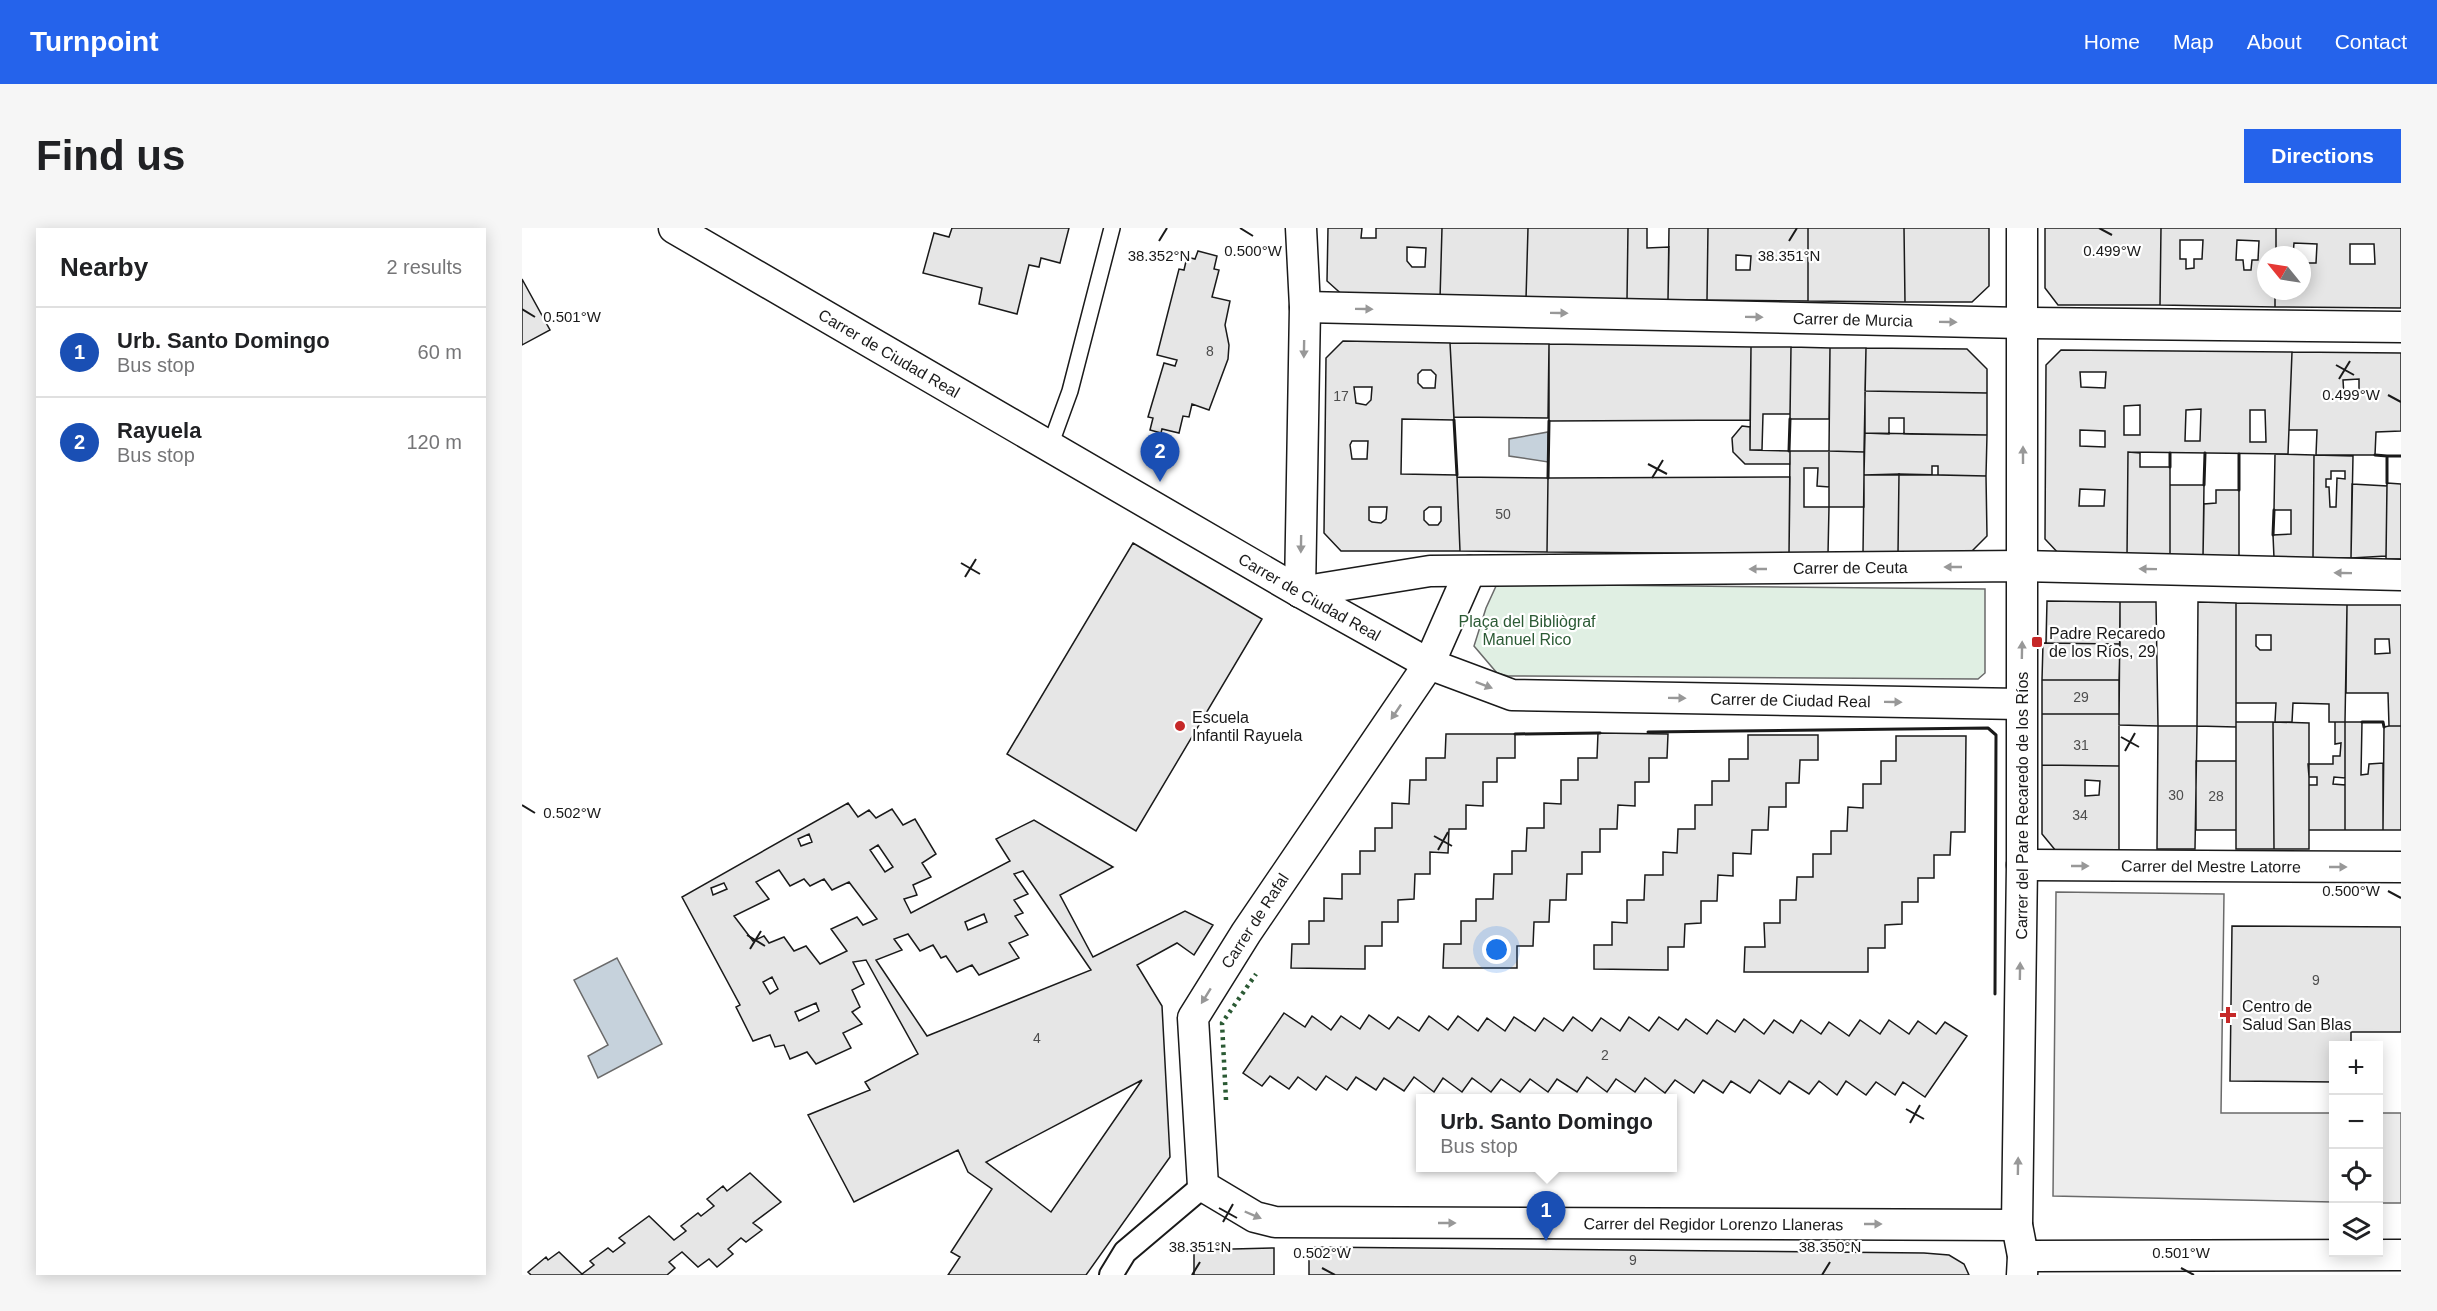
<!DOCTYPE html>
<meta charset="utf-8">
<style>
body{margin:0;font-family:Arial,sans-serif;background:#f6f6f6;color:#202124}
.controls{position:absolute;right:18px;bottom:18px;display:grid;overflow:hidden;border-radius:0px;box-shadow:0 3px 15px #0003}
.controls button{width:54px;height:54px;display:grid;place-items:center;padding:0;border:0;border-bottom:2px solid #e0e0e0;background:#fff;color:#202124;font:30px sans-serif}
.compass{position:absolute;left:1735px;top:18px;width:54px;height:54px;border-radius:50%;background:#fff;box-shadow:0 3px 15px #0003;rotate:300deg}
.you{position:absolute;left:975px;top:722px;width:21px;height:21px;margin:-15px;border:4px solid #fff;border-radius:50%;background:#1a73e8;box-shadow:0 0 0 9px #1a73e833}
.badge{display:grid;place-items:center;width:39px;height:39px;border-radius:50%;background:#2563eb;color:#fff;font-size:20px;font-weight:700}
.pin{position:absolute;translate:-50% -50px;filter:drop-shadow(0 2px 3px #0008)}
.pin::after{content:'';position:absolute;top:32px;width:21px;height:18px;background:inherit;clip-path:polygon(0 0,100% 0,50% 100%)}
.popup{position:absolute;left:894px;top:866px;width:261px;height:78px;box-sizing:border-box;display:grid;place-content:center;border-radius:0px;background:#fff;filter:drop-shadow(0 2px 4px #0005);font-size:20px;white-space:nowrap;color:#757577}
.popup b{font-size:22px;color:#202124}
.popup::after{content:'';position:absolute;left:50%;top:100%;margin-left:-12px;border:12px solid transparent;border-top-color:#fff}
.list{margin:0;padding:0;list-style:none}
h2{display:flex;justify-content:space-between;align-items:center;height:78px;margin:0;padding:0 24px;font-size:26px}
h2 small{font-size:20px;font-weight:400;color:#757577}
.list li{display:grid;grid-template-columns:39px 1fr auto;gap:18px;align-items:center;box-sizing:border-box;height:90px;padding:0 24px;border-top:2px solid #e0e0e0}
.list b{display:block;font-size:22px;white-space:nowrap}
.list p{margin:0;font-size:20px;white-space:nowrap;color:#757577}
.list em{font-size:20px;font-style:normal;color:#757577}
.icon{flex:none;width:33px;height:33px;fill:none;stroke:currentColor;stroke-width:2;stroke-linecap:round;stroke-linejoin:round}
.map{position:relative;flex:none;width:1879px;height:1047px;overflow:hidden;border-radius:0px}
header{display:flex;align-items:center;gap:36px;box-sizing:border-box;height:84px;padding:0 30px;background:#2563eb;color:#fff}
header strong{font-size:28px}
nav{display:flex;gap:33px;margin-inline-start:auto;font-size:21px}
.intro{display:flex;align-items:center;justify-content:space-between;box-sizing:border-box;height:144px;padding:0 36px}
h1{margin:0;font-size:42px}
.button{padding:15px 27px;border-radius:0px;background:#2563eb;color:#fff;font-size:21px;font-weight:700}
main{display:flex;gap:36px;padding:0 36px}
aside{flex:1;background:#fff;border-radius:0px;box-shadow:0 3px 15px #0003}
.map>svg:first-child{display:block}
</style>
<header>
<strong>Turnpoint</strong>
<nav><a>Home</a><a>Map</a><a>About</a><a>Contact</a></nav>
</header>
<div class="intro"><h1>Find us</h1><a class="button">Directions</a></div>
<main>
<aside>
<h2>Nearby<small>2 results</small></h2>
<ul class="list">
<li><span class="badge" style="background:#1a4fb4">1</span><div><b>Urb. Santo Domingo</b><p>Bus stop</p></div><em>60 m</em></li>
<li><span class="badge" style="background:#1a4fb4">2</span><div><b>Rayuela</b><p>Bus stop</p></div><em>120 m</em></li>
</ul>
</aside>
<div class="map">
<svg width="1879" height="1047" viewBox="0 0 1879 1047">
<rect width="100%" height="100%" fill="#fff"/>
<path fill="#e0efe3" stroke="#6a6a6a" stroke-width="1.5" d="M975,356L1463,361V445L1456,451L986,448L975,445L952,418L964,380Z"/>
<path fill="#ededed" stroke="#6a6a6a" stroke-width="1.5" d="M1534,664L1702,666L1699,885H1811V974L1531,968Z
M1857,885H1879V975H1857Z"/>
<path fill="#c6d2dc" stroke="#6a6a6a" stroke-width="1.5" d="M1026,204V234L987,228V211Z
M95,730L140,816L76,850L66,828L86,817L52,752Z"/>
<path fill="#e6e6e6" stroke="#1a1a1a" stroke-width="1.5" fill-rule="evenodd" d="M430,0H547L538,35L519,30L517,39L507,37L495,86L457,76L460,60L401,45L412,5L427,9Z
M806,0H840L839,10H854V0H920L918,71L824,70L805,53ZM885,19L904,20L903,39H890L885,33Z
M920,0H1006L1004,71H918Z
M1006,0H1106L1105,72L1004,71Z
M1106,0H1125V20L1147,19L1146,72H1105Z
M1147,0H1186L1185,72H1146Z
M1186,0H1286V73L1185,72ZM1214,27L1229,28L1228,42H1214Z
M1286,0H1382L1383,74L1286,73Z
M1382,0H1467V58L1450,74H1383Z
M1523,0H1639L1638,77H1536L1523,60Z
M1639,0H1754V27H1744V63H1753V79L1638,77ZM1658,12H1681L1680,31H1672V40L1664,41V31H1658ZM1715,12L1737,13L1736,32H1730L1729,42H1722L1721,32H1714Z
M1754,0H1879V80L1753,79V63H1780V35H1794L1795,16L1772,15L1771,27H1754ZM1828,16H1852L1853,36H1828Z
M676,23L695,28L692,41L697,42L690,69L708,73L703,97L707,117L706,131L687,182L670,176L667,189L661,188L657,205L640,201L639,205L628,202L631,190L626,189L642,135L653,138L655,132L635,127L657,41L662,42L665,29L673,31Z
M0,51L28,102L0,117Z
M821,113L928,115L932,192L880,191L879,246L935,247L938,323H819L802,305L804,130ZM900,142H909L914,147L913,160H901L896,155V146ZM832,159H850L849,172L844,177L834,175ZM830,213H846L845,231H830L828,217ZM847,279H865L864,291L859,295L850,294L847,292ZM907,279H919V293L916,297H907L902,292V283Z
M928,115L1027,116L1026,190L932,189Z
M1027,116L1229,119L1228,192L1027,193Z
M1229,119H1269L1268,186H1241L1240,222H1228Z
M1269,119L1308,120L1307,191H1268Z
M1308,120H1344L1342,224L1307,223Z
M1344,120L1445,121L1465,141V165L1343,163Z
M1539,122L1770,124L1766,226L1606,224L1605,329L1539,328L1523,311L1524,137ZM1558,144H1584L1583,160L1559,159ZM1618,177V207H1602V178ZM1679,181L1678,213H1663L1664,182ZM1728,182H1743L1744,214H1728ZM1558,202L1583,203V219L1558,218ZM1558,261L1583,262L1582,278H1557Z
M1770,124L1879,125V203L1854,204L1853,227H1794L1795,202H1767ZM1837,151V167L1822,168L1821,152Z
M1343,163L1465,165V207L1382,206V190H1367V206L1343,205Z
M1220,198L1228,199V222L1268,223V236H1223L1211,224L1210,210Z
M1343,205L1465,207L1464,248L1416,247V238H1410V247H1342Z
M1268,223H1307V259L1295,258L1296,240H1282V279H1307L1306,326H1267Z
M1307,223L1342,224V279H1307Z
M1606,224L1618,225V239H1648V329H1605Z
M1753,226L1792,227L1791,330H1752L1751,307L1769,306V282H1752Z
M1792,227L1831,228L1829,330H1791ZM1809,243H1823V251L1815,250L1814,279H1808L1807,259H1804V251H1809Z
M1377,246L1376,326H1341L1342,247Z
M1377,246L1464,248L1465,308L1447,326H1376Z
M935,249L1026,250L1025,324L938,323Z
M1268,249L1267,326L1025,324L1026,250Z
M1865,255L1879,256V331H1864Z
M1830,256L1865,258L1864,328L1829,330Z
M1648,257H1682L1681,329H1648Z
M1694,262H1717V330L1681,329L1682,276L1694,275Z
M611,315L740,391L614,603L485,526Z
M1525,373L1598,374V416L1524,415Z
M1598,374H1634L1636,498L1597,497Z
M1676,374L1714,375V499L1675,498Z
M1714,375L1825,377L1823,494H1807V476L1771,475L1770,494H1753L1754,475H1714ZM1734,407H1749V422H1738L1734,418Z
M1825,377H1879V498H1867L1866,465H1824ZM1853,411H1867L1868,425L1853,426Z
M1521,415L1598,416L1597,452H1520Z
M1520,452H1597V486H1520Z
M1520,486H1597V538L1520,537Z
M1714,494H1751L1752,621H1714Z
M1751,494L1787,495V621H1752Z
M1813,494H1823V550L1812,549L1811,556L1823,557V602H1787V557H1795V549H1787L1786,536H1811V528H1818L1819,515L1813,516Z
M1823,494H1840L1839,547L1846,546L1847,536L1861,535V602H1823Z
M1636,498H1675L1673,621H1635Z
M1867,498H1879V602H1861L1862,499Z
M1076,505L1146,506L1145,530H1127V554H1113V578L1096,577L1095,601H1078V624H1060V646H1045L1044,672H1028L1027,694H1012L1011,718H995V740H921L922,716H939V693H954V671H971L972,646H990V623H1004L1005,600H1022V575L1039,576V552H1056V530H1075Z
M924,506H993V530H975V554H961V578L944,577V601H927L926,625L908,624V646H893L892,671L876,672V694H860V718H843V741L769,740L770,716H787V693H802V670L820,671V646H838V623H853V600H870V575L887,576L888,552H904V530H923Z
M1226,507H1296V532H1278L1277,555H1264V579H1247L1246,602H1230L1229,626L1211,625V648L1196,647L1195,673H1179V695L1163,696L1162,719H1146V742L1072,741V717H1090V694L1105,695V672H1122L1123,647H1141V624L1155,625L1156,601H1173V577H1190V553H1207V531H1226Z
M1374,508H1444L1443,604H1429L1428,627H1412V650H1396V674H1380V696L1363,697V720H1346V744H1222L1223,719H1243L1242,695H1258V672H1274L1275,649H1291V626H1309V603H1325L1326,579L1341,580V556H1359V533H1374Z
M1674,533H1714V602H1674Z
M1520,537L1597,538V622L1534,623L1520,606ZM1563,552L1578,553L1577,567L1563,568Z
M326,575L336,589L347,582L354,590L370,581L381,597L393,591L414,626L400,635L409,649L391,657L395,667L382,671L389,685L488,633L474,611L512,592L591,639L538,667L571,729L663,683L691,697L672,727L655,715L615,737L640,778L648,929L564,1047H426L438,1029L429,1024L470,961L446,944L436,922L332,974L286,887L348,862L343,854L396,826L344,732L331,734L342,756L330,762L338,779L330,784L340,796L321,805L329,820L294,836L285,824L268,831L262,817L253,819L248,807L231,813L214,779L218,777L160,669ZM287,606L290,614L279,618L276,611ZM356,617L371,639L363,644L348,622ZM257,642L268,658L282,651L288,658L302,651L310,662L327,654L355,691L341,697L335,689L309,701L325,723L298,736L284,718L272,723L262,709L247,715L242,708L231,713L212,688L247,671L234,654ZM501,643L569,742L405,808L354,732L380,722L372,711L386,706L398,723L411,717L419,730L424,728L435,744L450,737L457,747L497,730L487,715L506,707L493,688L501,685L492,672L506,666L492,646ZM202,655L205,661L191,667L189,660ZM462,686L465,694L446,702L443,694ZM250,749L256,761L248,766L241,754ZM294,775L297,783L277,793L273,784ZM620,852L529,984L464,934Z
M1710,698L1879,699V804H1829V818H1812V854L1708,853Z
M762,785L783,799L790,788L809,802L819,788L838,801L847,787L867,801L876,789L897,803L907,788L926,802L936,788L956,803L965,790L983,803L992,789L1013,803L1022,790L1041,803L1051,789L1070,803L1079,790L1098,803L1107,789L1127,803L1137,789L1156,802L1164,791L1185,806L1195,792L1213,804L1222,791L1242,806L1252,792L1271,805L1279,792L1299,806L1307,794L1327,808L1338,792L1358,806L1367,792L1387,806L1396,793L1414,806L1423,794L1445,808L1403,869L1381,854L1373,867L1354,854L1344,867L1324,853L1315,867L1297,853L1287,866L1267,853L1258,866L1237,852L1228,865L1209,853L1201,865L1181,852L1172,865L1153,852L1143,865L1123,850L1113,864L1094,851L1085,864L1065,849L1055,864L1035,851L1026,864L1008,851L998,864L979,851L969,864L950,850L940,864L921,850L912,864L892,849L882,863L862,850L854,862L834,849L825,862L804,848L794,862L776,849L767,861L748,848L740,858L721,845Z
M228,945L259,974L231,995L240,1002L224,1014L219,1010L206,1021L211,1026L195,1039L187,1031L176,1039L160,1024L147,1034L153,1040L145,1047H9L6,1044L24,1029L26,1032L37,1024L60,1046L72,1037L68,1033L86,1020L91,1024L103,1015L97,1010L127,988L152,1012L164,1003L159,998L176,985L179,988L192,978L185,971L201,958L205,963Z
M787,1019L1402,1025L1427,1027L1442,1036L1447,1047H787Z
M752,1020V1047H670L672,1046V1022Z"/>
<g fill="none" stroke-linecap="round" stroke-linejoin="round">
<g stroke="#1a1a1a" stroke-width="18">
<path id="service" d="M528,218L548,163L590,0"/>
</g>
<g stroke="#1a1a1a" stroke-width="26">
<path id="pedestrian" d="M589,1047L603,1024L681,958"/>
</g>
<g stroke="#1a1a1a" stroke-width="33">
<g id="minor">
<path id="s1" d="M152,0L778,364L907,436L990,467L1498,476"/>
<path id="s2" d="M783,79L1499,95L1879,99"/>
<path id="s3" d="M948,343L907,436L724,705L671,790L681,958L733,989L753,994L1495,997"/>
<path id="s4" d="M778,364L908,343L1501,338L1879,347"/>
<path d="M778,364L783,79L779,0"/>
<path id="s5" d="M1500,637L1879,639"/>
<path d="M1501,1028L1879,1027"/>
<path id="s6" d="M1500,1047L1501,1028L1495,997L1500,637V0"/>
</g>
</g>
<use href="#service" stroke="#fff" stroke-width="15"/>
<use href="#pedestrian" stroke="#fff" stroke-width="22"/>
<use href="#minor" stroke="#fff" stroke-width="30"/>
<path stroke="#2b5a34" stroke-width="4.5" stroke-dasharray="3 4.5" stroke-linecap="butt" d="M704,872L700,795L734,746"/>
<path stroke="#1a1a1a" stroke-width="3" d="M932,192L935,247
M1267,223L1268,191
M1853,227L1865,228V255
M1865,228H1879
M1648,239V225
M1026,250L1027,193
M1682,257L1683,225
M1717,262V226
M1751,307L1752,282
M1840,494H1861L1862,499
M1126,504L1466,500L1474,507L1473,766
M993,506L1078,505"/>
</g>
<defs><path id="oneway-solid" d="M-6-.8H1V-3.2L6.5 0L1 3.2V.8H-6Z" transform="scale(1.5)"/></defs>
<g fill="#989898">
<use href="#oneway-solid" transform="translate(842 81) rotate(1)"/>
<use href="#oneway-solid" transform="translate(1037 85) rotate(1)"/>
<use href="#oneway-solid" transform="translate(1232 89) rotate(1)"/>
<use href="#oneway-solid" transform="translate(1426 94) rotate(1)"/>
<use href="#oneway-solid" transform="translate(782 121) rotate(91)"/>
<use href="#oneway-solid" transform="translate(1501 227) rotate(-90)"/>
<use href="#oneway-solid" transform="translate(779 316) rotate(91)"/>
<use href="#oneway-solid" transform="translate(1431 339) rotate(180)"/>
<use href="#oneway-solid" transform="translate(1236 341) rotate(180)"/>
<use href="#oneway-solid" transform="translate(1626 341) rotate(-179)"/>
<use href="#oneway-solid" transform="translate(1821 345) rotate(-179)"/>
<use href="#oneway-solid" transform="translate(1500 422) rotate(-89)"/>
<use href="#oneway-solid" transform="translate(962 457) rotate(21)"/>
<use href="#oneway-solid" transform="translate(1155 470) rotate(1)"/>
<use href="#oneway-solid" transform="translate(1371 474) rotate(1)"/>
<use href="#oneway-solid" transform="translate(874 484) rotate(124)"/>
<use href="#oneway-solid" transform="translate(1558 638)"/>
<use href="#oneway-solid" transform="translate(1816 639)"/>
<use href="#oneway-solid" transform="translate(1498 743) rotate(-89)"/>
<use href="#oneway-solid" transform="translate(684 768) rotate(122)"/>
<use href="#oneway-solid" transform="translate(1496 938) rotate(-89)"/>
<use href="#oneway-solid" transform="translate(731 987) rotate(23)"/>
<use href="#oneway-solid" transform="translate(925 995)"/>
<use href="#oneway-solid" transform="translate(1351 996)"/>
</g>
<path fill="none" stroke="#1a1a1a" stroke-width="2" d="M718,0L731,8M1577,0L1590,7M637,13L645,0M1267,13L1275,0M0,81L13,89M1814,137L1832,147M1817,151L1828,133M1866,167L1879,174M1126,236L1145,246M1130,250L1141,232M439,335L458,346M443,349L454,331M1599,509L1617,519M1603,523L1613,505M0,577L13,585M912,608L930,618M916,622L926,604M1866,663L1879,670M225,707L243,718M228,721L239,703M1384,881L1402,891M1388,895L1398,877M697,980L715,990M701,994L711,976M800,1040L813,1047M1659,1040L1672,1047M670,1047L678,1034M1300,1047L1308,1034"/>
<g fill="#c62828" stroke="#fff" stroke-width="2">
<rect x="1509" y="408" width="12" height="12" rx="3"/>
<circle cx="658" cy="498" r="6"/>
<path d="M1703 778h6v6h6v6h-6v6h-6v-6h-6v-6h6z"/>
</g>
<g text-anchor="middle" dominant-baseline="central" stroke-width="4.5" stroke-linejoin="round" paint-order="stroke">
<g font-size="14" fill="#4d4d4d">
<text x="688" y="123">8</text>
<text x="819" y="168">17</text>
<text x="981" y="286">50</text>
<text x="1559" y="469">29</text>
<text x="1559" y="517">31</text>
<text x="1654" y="567">30</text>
<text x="1694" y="568">28</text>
<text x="1558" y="587">34</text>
<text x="1794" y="752">9</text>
<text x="515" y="810">4</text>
<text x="1083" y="827">2</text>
<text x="1111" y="1032">9</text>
</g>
<g font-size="16" fill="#1a1a1a" stroke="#fff">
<text stroke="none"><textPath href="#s2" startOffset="548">Carrer de Murcia</textPath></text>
<text stroke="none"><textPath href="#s1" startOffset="249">Carrer de Ciudad Real</textPath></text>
<text stroke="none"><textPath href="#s4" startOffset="552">Carrer de Ceuta</textPath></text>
<text stroke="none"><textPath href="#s1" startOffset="735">Carrer de Ciudad Real</textPath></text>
<text stroke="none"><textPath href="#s1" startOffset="1239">Carrer de Ciudad Real</textPath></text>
<text stroke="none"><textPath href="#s6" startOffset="470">Carrer del Pare Recaredo de los Ríos</textPath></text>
<text stroke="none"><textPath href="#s5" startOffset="189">Carrer del Mestre Latorre</textPath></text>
<text transform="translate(733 693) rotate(-57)">Carrer de Rafal</text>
<text stroke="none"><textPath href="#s3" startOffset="1215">Carrer del Regidor Lorenzo Llaneras</textPath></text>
</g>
<g font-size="16" fill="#2b5a34" stroke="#fff">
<text x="1005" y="393">Plaça del Bibliògraf<tspan x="1005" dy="18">Manuel Rico</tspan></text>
</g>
<g font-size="16" fill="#1a1a1a" stroke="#fff" text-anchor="start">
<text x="1527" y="405">Padre Recaredo<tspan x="1527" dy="18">de los Ríos, 29</tspan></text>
<text x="670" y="489">Escuela<tspan x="670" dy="18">Infantil Rayuela</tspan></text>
<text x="1720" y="778">Centro de<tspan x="1720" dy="18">Salud San Blas</tspan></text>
</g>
</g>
<g font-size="15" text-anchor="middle" fill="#1a1a1a" stroke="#fff" stroke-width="4.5" stroke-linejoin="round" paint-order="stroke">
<text x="731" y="28">0.500°W</text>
<text x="1590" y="28">0.499°W</text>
<text x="637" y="33">38.352°N</text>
<text x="1267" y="33">38.351°N</text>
<text x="50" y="94">0.501°W</text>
<text x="1829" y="172">0.499°W</text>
<text x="50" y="590">0.502°W</text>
<text x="1829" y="668">0.500°W</text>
<text x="678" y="1024">38.351°N</text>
<text x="1308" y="1024">38.350°N</text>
<text x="800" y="1030">0.502°W</text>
<text x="1659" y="1030">0.501°W</text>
</g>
</svg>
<div class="controls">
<button>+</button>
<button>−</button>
<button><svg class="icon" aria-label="locate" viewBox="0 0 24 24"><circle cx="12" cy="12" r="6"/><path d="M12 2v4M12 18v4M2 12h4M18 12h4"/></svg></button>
<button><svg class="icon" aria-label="layers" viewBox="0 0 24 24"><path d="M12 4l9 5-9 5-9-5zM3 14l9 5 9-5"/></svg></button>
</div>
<svg class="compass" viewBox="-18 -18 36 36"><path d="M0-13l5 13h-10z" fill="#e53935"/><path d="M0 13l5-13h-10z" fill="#757577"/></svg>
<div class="you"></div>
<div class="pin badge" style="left:1024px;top:1013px;background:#1a4fb4">1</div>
<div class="popup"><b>Urb. Santo Domingo</b>Bus stop</div>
<div class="pin badge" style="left:638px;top:254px;background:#1a4fb4">2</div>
</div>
</main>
